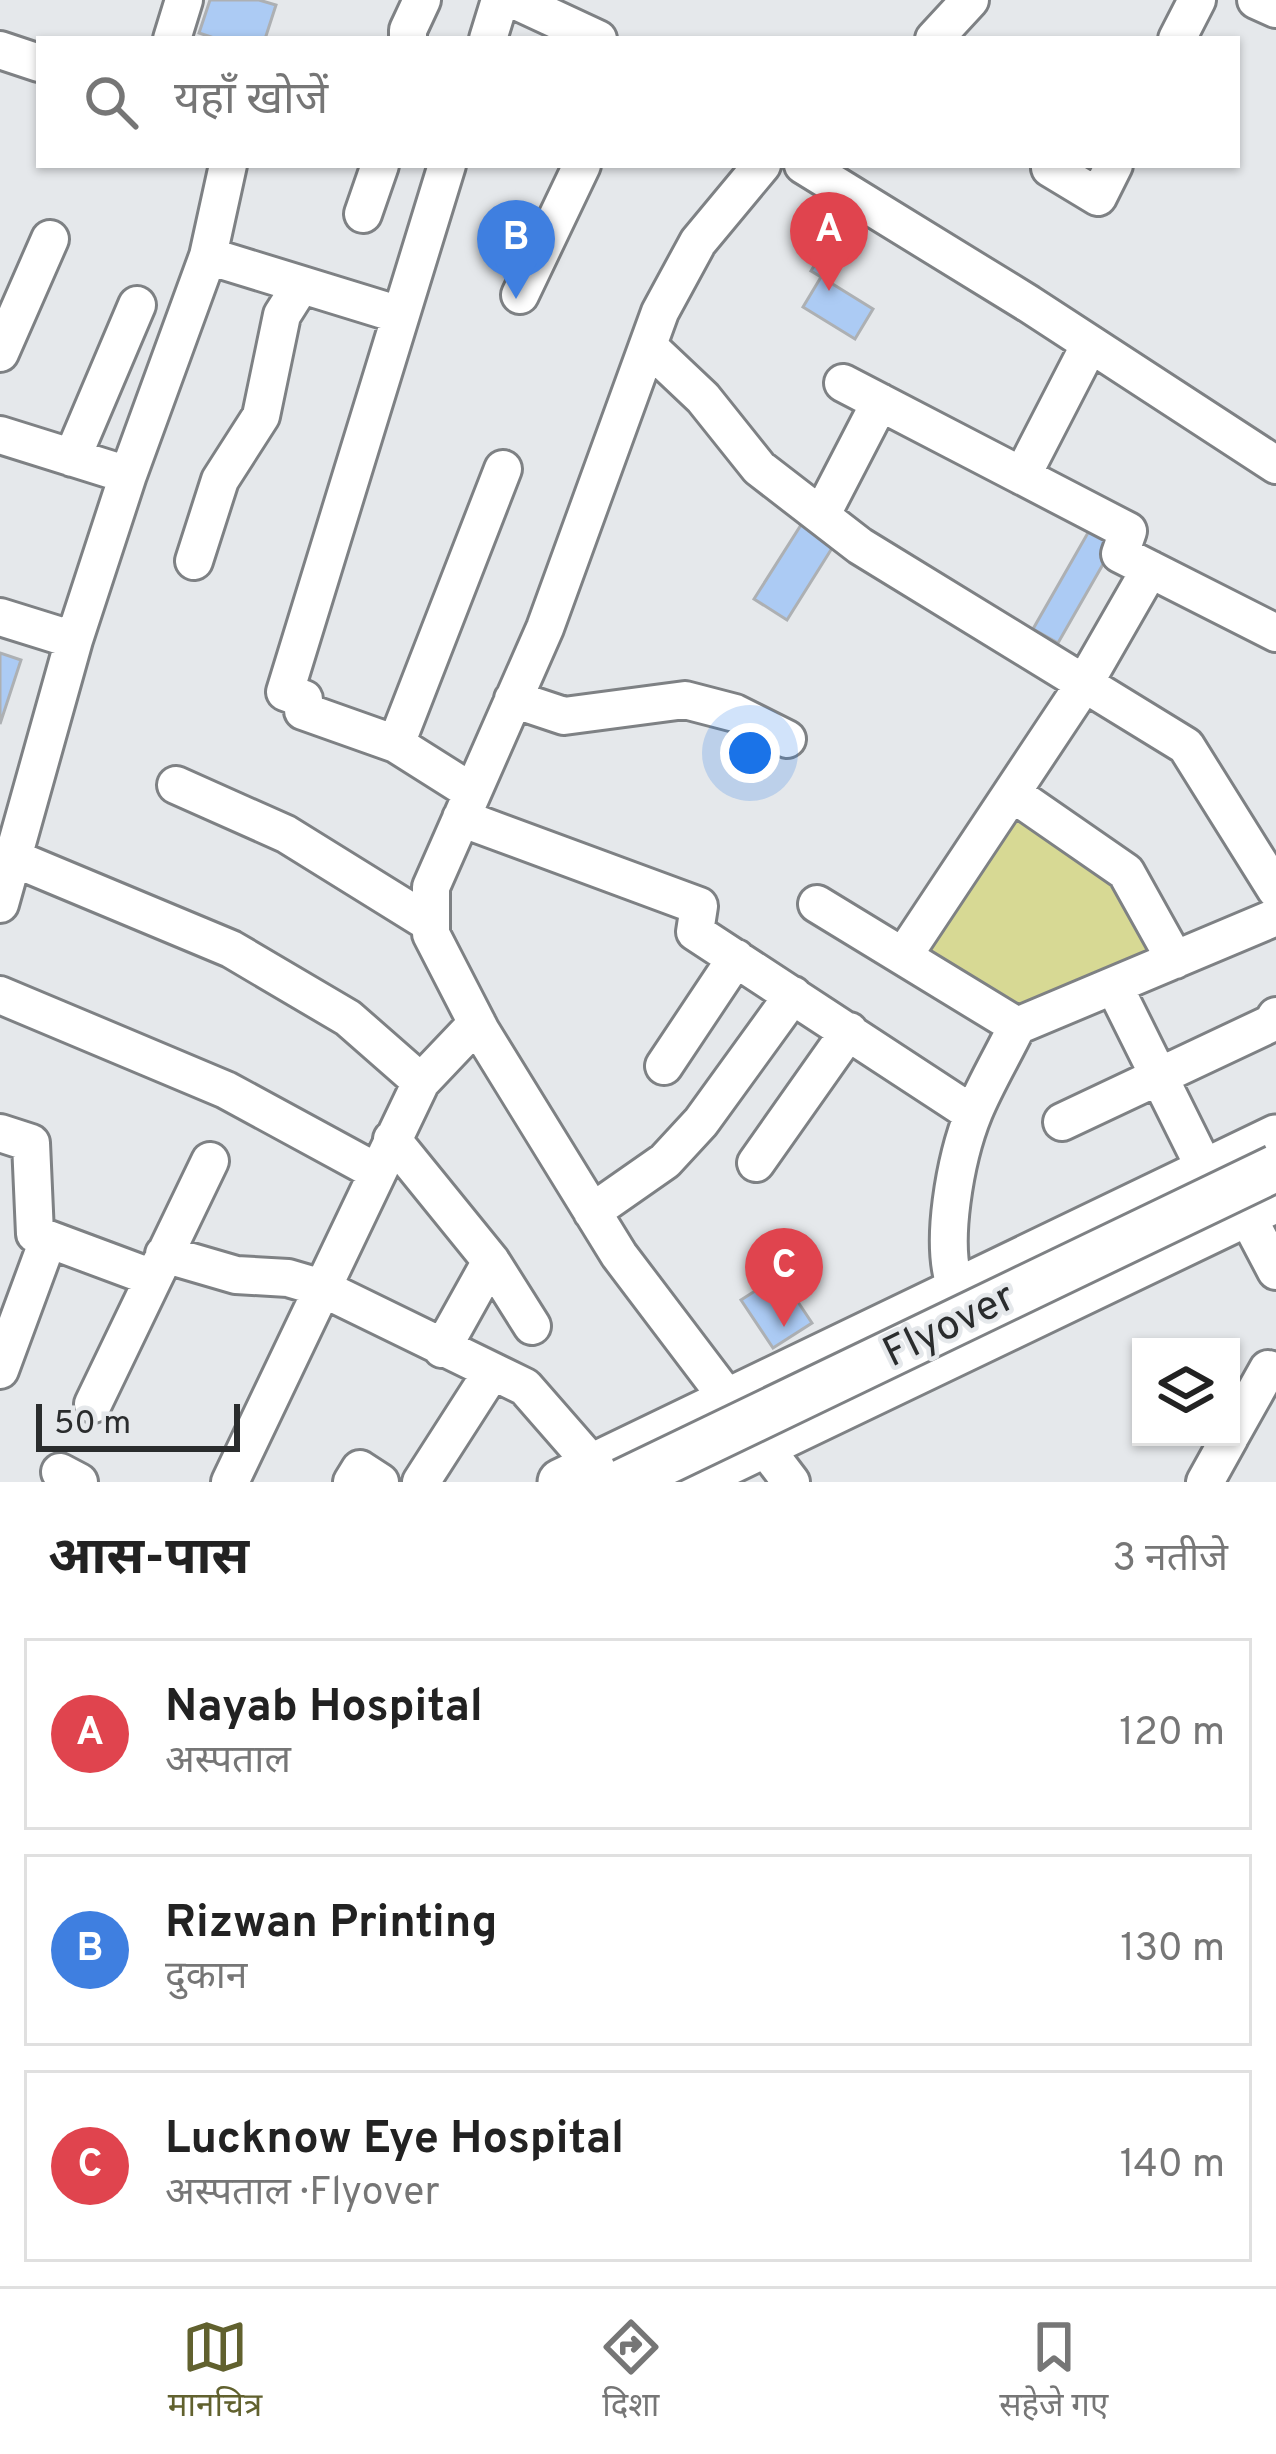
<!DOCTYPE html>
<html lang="hi">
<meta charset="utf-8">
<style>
body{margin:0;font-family:Overpass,"Noto Sans Devanagari",sans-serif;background:#f2f2f2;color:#222}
.controls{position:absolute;right:36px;bottom:36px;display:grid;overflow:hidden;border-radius:0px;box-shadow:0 3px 9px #0004}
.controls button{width:108px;height:108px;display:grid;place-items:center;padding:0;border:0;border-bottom:3px solid #e0e0e0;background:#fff;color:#222;font:60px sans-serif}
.scale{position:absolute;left:36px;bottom:30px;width:204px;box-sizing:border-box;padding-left:12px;border:6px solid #2a2c2d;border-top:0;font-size:33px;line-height:42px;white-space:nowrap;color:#2a2c2d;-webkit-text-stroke:9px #e5e8eb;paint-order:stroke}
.you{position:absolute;left:750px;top:753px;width:42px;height:42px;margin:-30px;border:9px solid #fff;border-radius:50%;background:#1a73e8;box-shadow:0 0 0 18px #1a73e833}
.badge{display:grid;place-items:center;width:78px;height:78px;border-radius:50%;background:#61612e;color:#fff;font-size:39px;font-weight:700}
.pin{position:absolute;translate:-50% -99px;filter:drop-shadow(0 3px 6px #0008)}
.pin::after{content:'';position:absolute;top:63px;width:42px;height:36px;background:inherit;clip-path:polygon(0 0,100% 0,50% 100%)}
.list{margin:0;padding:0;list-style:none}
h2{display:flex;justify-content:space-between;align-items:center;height:156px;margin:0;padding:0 48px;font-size:51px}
h2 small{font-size:39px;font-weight:400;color:#767676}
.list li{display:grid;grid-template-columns:78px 1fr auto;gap:36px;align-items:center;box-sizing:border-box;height:192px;margin:0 24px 24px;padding:0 24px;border:3px solid #e0e0e0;border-radius:0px}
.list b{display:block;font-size:45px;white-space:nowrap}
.list p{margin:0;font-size:39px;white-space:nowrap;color:#767676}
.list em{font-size:39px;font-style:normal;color:#767676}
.icon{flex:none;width:66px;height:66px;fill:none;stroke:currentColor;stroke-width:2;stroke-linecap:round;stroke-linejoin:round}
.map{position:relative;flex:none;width:1276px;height:1482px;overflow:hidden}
.search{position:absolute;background:#fff;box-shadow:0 3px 9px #0004;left:36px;right:36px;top:36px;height:132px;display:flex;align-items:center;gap:30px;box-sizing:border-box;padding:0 42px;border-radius:0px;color:#767676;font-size:45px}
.sheet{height:804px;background:#fff}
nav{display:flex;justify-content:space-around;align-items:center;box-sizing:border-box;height:168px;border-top:3px solid #e0e0e0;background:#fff;font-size:33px;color:#767676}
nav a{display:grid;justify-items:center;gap:6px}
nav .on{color:#61612e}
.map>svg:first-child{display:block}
</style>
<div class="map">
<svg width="1276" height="1482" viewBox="0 0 1276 1482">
<rect width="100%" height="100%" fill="#e5e8eb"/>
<path fill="#d7d994" d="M1015,807L1120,880L1161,946L1012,1009L918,948Z"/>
<path fill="#accbf4" stroke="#adb0b3" stroke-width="3" d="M210,0H259L276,5L265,39H217L199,33Z
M823,251L843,263L831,283L873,309L855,339L803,307L821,277L811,271Z
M806,517L839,537L787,620L754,599Z
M1093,524L1118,538L1058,643L1033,629Z
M0,653L21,660L0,724Z
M780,1275L812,1323L773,1348L741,1300Z"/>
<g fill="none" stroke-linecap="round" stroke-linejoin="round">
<g stroke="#7e8184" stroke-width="42">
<path id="minor" d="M514,0L598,39
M1256,0L1276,9
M172,39L184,0
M408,39V30L422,0
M488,39L500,0
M934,39L970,0
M1177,39L1197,0
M0,50L39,63
M447,165L285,692L304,699L303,711L396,744L472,792
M762,165L698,242L660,312L545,628L431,887V934L481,1031L619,1255L791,1482
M803,165L1029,304L1276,465
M1050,168L1098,197L1114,165
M363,214L380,165
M208,256L228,165
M520,295L582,165
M648,346L703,398L759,468L860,546L1186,746L1276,890
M0,353L50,239
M843,383L1128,531L1120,554L1276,633
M0,435L128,475
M72,458L137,305
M1022,476L1090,344
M821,516L880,402
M194,561L220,480L261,416L282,315L301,285
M0,617L74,640
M513,699L564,716L685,700L735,713L787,739
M396,744L503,469
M176,785L286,834L431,924
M1012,793L1126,872L1175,960
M461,818L699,906L695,932L973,1114
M13,858L231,949L348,1018L421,1082
M0,904L74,640L128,475L208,256L400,315
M817,904L1017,1026L1276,917
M904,955L1084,684L1150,569
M1114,986L1206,1171L1229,1203L1246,1214L1276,1271
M0,995L226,1090L375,1171
M664,1066L736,958
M1062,1122L1272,1023L1276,1016
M0,1133L31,1143L35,1234L153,1278
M392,1139L491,1261L532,1326
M756,1163L849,1031
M592,1212L665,1161L701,1122L793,995
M164,1254L236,1275L288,1278L322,1288L525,1387L594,1466
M957,1290C938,1247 956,1156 974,1112C986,1083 1003,1055 1017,1026
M442,1349L491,1261
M0,1370L48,1240
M93,1404L210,1161
M1231,1435L1268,1369L1276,1371
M60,1472L79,1482
M230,1482L421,1082L477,1023
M352,1482L360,1469L380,1482
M421,1482L491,1373
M1205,1482L1230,1437"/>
</g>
<g stroke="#7e8184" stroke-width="51">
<path id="major" d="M561,1482L1276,1138
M686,1482L1276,1199"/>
</g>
<use href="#minor" stroke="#fff" stroke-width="36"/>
<use href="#major" stroke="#fff" stroke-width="45"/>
<g stroke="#7e8184" stroke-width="51" stroke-linecap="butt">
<path id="major-bridge" d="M623,1482L1276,1168"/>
</g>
<use href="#major-bridge" stroke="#fff" stroke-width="45"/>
</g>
<g text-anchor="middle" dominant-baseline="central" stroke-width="9" stroke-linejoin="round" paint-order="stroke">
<g font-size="42" fill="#2a2c2d" stroke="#e5e8eb">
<text transform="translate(950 1327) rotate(-26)">Flyover</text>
</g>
</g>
</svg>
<div class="controls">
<button><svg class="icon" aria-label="layers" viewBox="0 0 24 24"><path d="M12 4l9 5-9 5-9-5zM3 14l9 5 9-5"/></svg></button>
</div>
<div class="scale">50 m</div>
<div class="you"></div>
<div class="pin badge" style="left:829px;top:291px;background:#e0444e">A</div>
<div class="pin badge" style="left:516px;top:299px;background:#3f7fe0">B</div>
<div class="pin badge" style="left:784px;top:1327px;background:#e0444e">C</div>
<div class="search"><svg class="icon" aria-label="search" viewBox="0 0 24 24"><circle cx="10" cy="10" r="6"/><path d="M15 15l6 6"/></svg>यहाँ खोजें</div>
</div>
<section class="sheet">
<h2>आस-पास<small>3 नतीजे</small></h2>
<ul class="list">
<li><span class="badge" style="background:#e0444e">A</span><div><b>Nayab Hospital</b><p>अस्पताल</p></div><em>120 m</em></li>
<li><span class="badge" style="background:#3f7fe0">B</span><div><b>Rizwan Printing</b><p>दुकान</p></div><em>130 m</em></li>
<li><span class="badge" style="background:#e0444e">C</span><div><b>Lucknow Eye Hospital</b><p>अस्पताल · Flyover</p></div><em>140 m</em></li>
</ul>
</section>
<nav>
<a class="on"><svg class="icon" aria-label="map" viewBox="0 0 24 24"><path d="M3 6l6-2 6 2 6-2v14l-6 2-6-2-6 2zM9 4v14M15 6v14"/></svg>मानचित्र</a>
<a><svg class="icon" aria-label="directions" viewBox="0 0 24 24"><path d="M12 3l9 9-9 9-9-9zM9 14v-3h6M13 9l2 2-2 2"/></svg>दिशा</a>
<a><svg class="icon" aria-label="saved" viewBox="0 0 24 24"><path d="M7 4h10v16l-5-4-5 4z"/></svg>सहेजे गए</a>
</nav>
